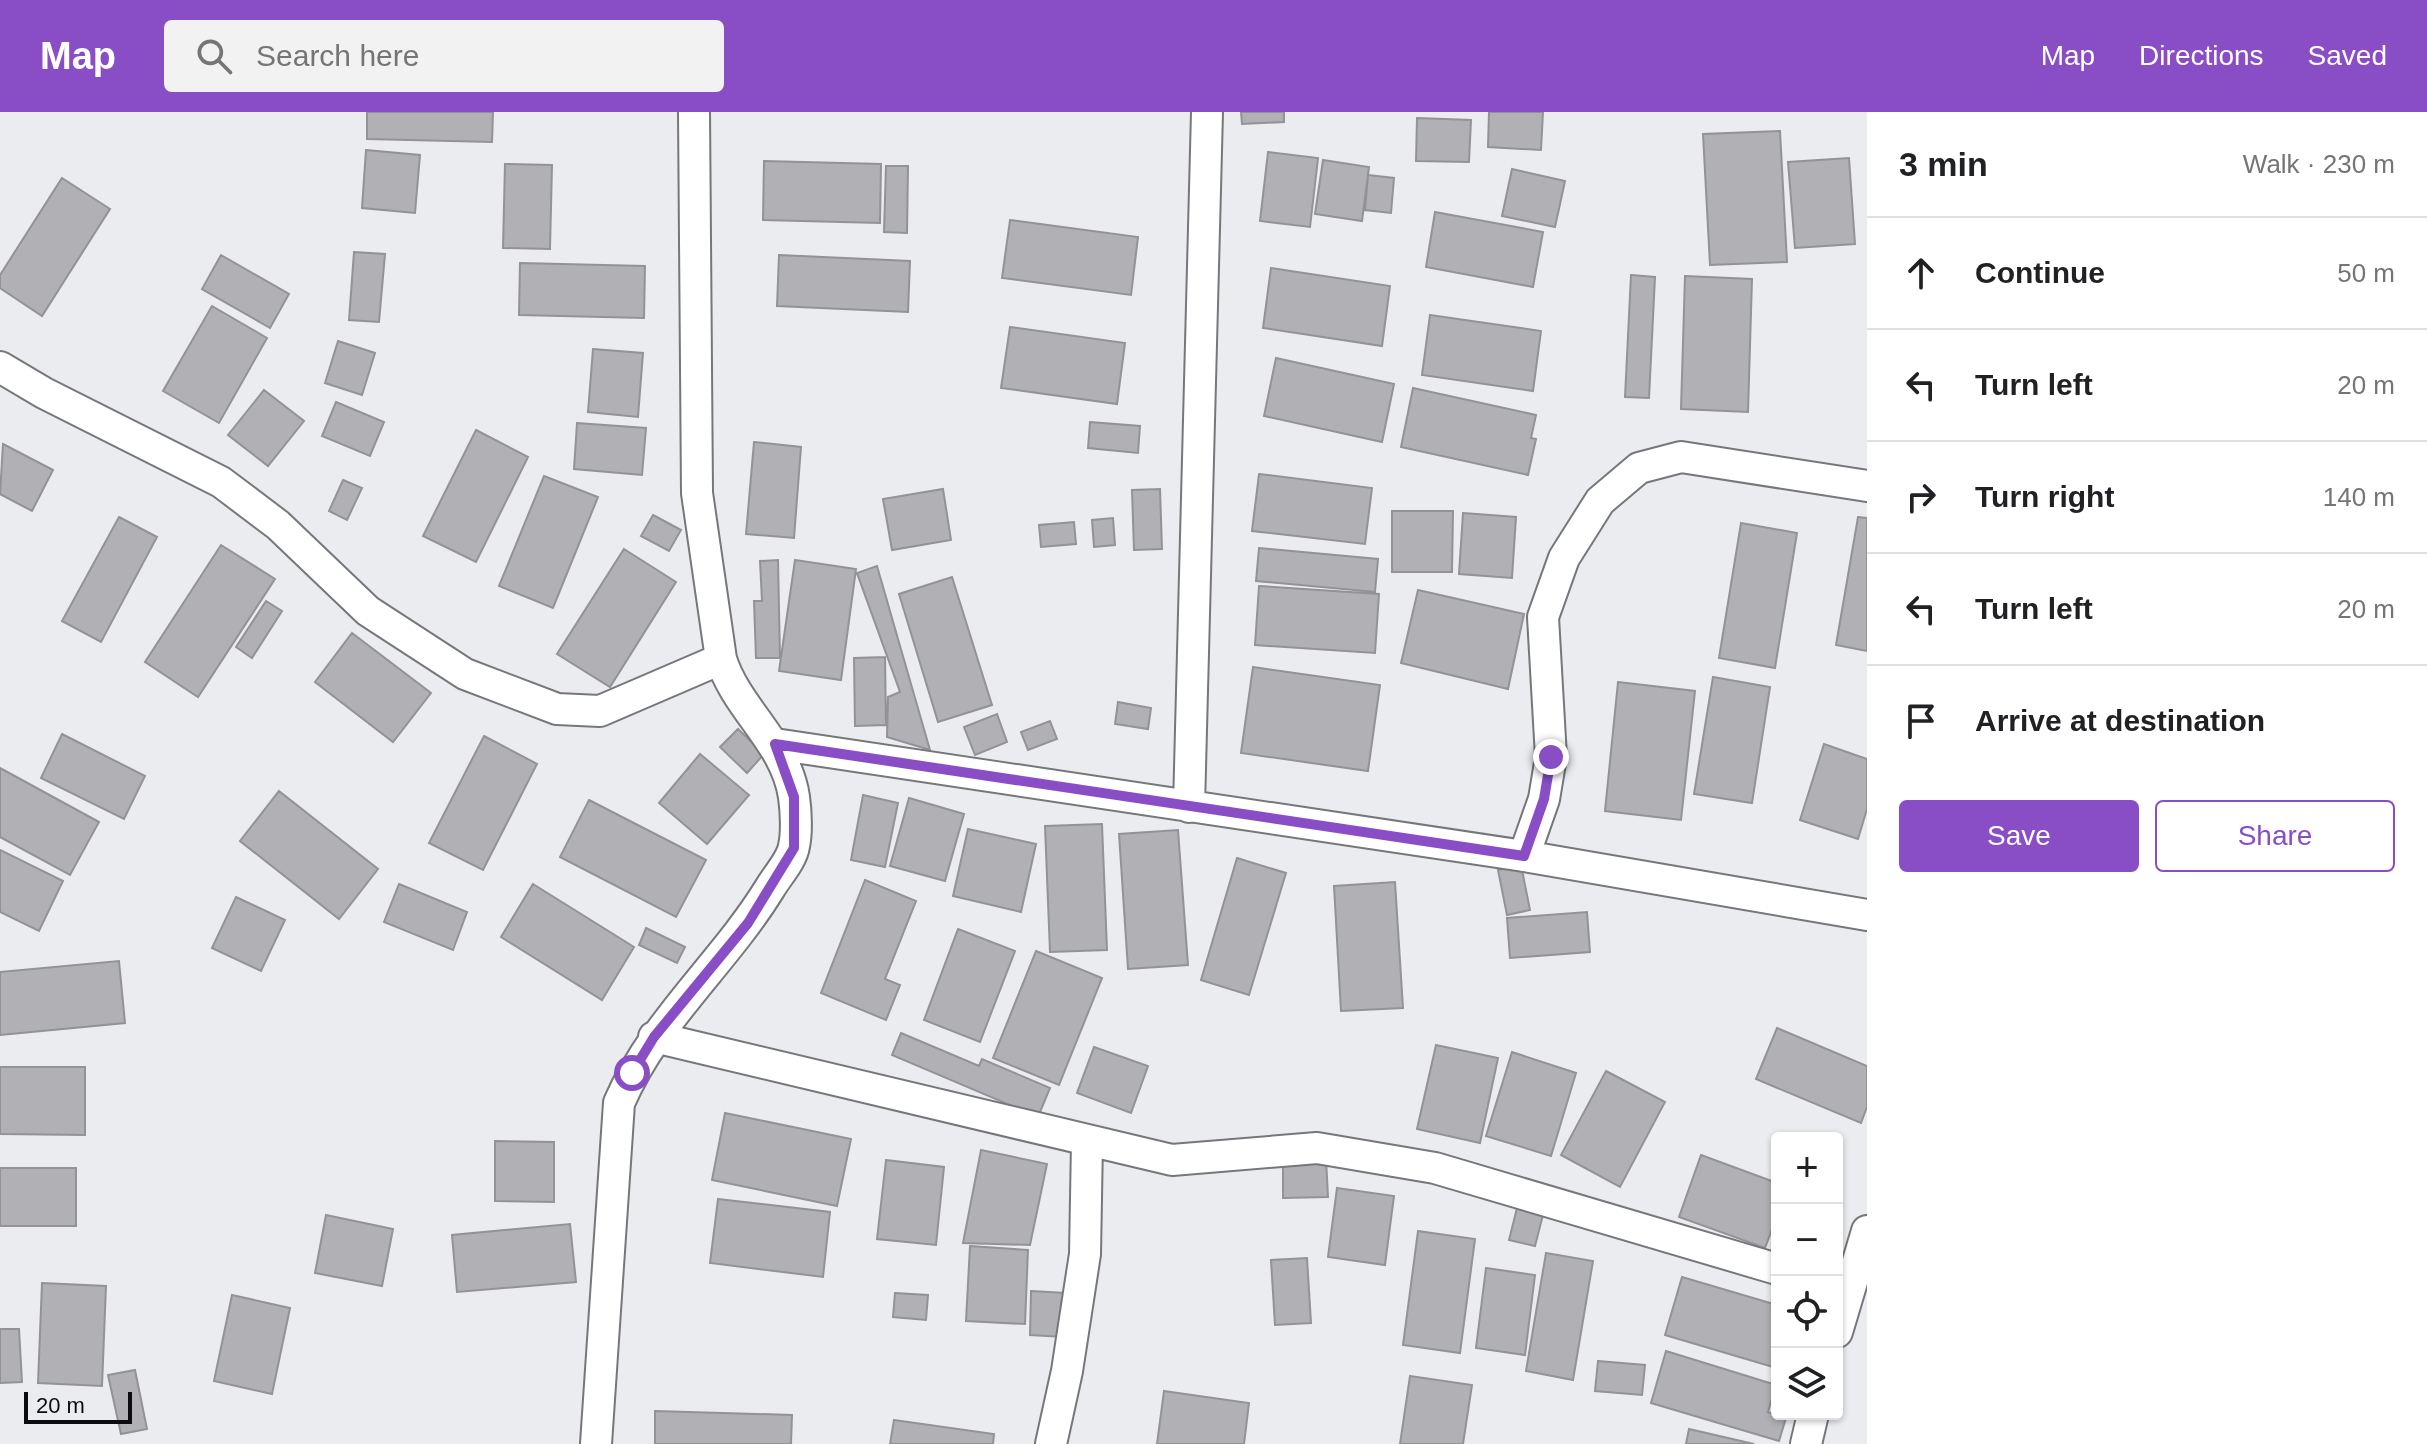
<!DOCTYPE html>
<meta charset="utf-8">
<style>
body{margin:0;font-family:Arial,sans-serif;background:#f2f2f2;color:#202124}
.controls{position:absolute;right:24px;bottom:24px;display:grid;overflow:hidden;border-radius:8px;box-shadow:0 2px 6px #0004}
.controls button{width:72px;height:72px;display:grid;place-items:center;padding:0;border:0;border-bottom:2px solid #e0e0e0;background:#fff;color:#202124;font:40px sans-serif}
.scale{position:absolute;left:24px;bottom:20px;width:108px;box-sizing:border-box;padding-left:8px;border:4px solid #0c0c0e;border-top:0;font-size:22px;line-height:28px;white-space:nowrap;color:#0c0c0e;-webkit-text-stroke:6px #ebecf0;paint-order:stroke}
.stop{position:absolute;width:24px;height:24px;margin:-18px;border:6px solid #894ec5;border-radius:50%;background:#fff}
.stop.end{background:#894ec5;border-color:#fff;box-shadow:0 2px 8px #0008}
.list{margin:0;padding:0;list-style:none}
h2{display:flex;justify-content:space-between;align-items:center;height:104px;margin:0;padding:0 32px;font-size:34px}
h2 small{font-size:26px;font-weight:400;color:#757577}
.list li{display:grid;grid-template-columns:52px 1fr auto;gap:24px;align-items:center;box-sizing:border-box;height:112px;padding:0 32px;border-top:2px solid #e0e0e0}
.list b{display:block;font-size:30px;white-space:nowrap}
.list em{font-size:26px;font-style:normal;color:#757577}
.actions{display:flex;gap:16px;padding:24px 32px}
.actions a{flex:1;padding:18px 0;border:2px solid #894ec5;border-radius:8px;text-align:center;font-size:28px;color:#894ec5}
.actions .main{background:#894ec5;color:#fff}
.icon{flex:none;width:44px;height:44px;fill:none;stroke:currentColor;stroke-width:2;stroke-linecap:round;stroke-linejoin:round}
.map{position:relative;flex:none;width:1867px;height:1332px;overflow:hidden}
header{display:flex;align-items:center;gap:48px;box-sizing:border-box;height:112px;padding:0 40px;background:#894ec5;color:#fff}
header strong{font-size:38px}
nav{display:flex;gap:44px;margin-inline-start:auto;font-size:28px}
.search{width:560px;height:72px;background:#f2f2f2;display:flex;align-items:center;gap:20px;box-sizing:border-box;padding:0 28px;border-radius:8px;color:#757577;font-size:30px}
main{display:flex}
aside{flex:1;background:#fff}
.map>svg:first-child{display:block}
</style>
<header>
<strong>Map</strong>
<div class="search"><svg class="icon" aria-label="search" viewBox="0 0 24 24"><circle cx="10" cy="10" r="6"/><path d="M15 15l6 6"/></svg>Search here</div>
<nav><a>Map</a><a>Directions</a><a>Saved</a></nav>
</header>
<main>
<div class="map">
<svg width="1867" height="1332" viewBox="0 0 1867 1332">
<rect width="100%" height="100%" fill="#ebecf0"/>
<path fill="#b1b0b4" stroke="#939296" stroke-width="2" d="M367,0H493L492,30L367,27Z
M1241,0H1284V10L1242,12Z
M1489,0H1543L1541,38L1488,35Z
M1417,6L1471,8L1469,50L1416,49Z
M1780,19L1787,150L1710,153L1703,22Z
M366,38L420,43L415,101L362,96Z
M1268,40L1318,46L1310,115L1260,109Z
M1849,46L1855,132L1795,136L1788,50Z
M1323,48L1369,55L1362,109L1315,102Z
M764,49L881,52L880,111L763,108Z
M505,52L552,53L550,137L503,136Z
M886,54H908L907,121L884,120Z
M1512,57L1565,69L1555,115L1502,104Z
M1368,63L1394,66L1391,101L1365,98Z
M62,66L110,97L42,204L0,176V163Z
M1435,100L1543,120L1533,175L1426,155Z
M1010,108L1138,125L1131,183L1002,166Z
M354,140L385,142L379,210L349,208Z
M221,143L289,182L270,216L202,177Z
M779,143L910,149L908,200L777,194Z
M520,151L645,154L644,206L519,203Z
M1271,156L1390,174L1382,234L1263,216Z
M1631,163L1655,165L1649,286L1625,285Z
M1685,164L1752,167L1748,300L1681,297Z
M212,194L267,226L219,311L163,279Z
M1430,203L1541,219L1533,279L1422,263Z
M1010,215L1125,231L1117,292L1001,276Z
M338,229L375,241L362,283L325,271Z
M593,237L643,241L638,305L588,300Z
M1276,246L1394,272L1382,330L1264,304Z
M1413,276L1536,303L1531,326L1536,327L1528,363L1401,335Z
M264,278L304,309L268,354L228,323Z
M336,290L384,310L370,344L322,324Z
M1090,310L1140,314L1138,341L1088,336Z
M577,311L646,316L642,363L574,357Z
M476,318L528,345L476,450L423,424Z
M754,330L801,335L794,426L746,422Z
M3,332L53,358L32,399L0,382Z
M1259,362L1372,376L1365,432L1252,419Z
M544,364L598,385L553,496L499,474Z
M343,368L362,376L347,408L329,399Z
M943,377L951,428L892,438L883,387Z
M1160,377L1162,437L1134,438L1132,378Z
M1392,399H1453L1452,460H1392Z
M1463,401L1516,405L1512,466L1459,462Z
M653,403L681,418L669,439L641,424Z
M119,405L157,425L101,530L62,509Z
M1858,405L1867,406V539L1836,533Z
M1113,406L1115,433L1094,435L1092,408Z
M1074,410L1076,432L1041,435L1039,413Z
M1741,411L1797,421L1775,556L1719,546Z
M221,433L275,467L198,585L145,550Z
M1259,436L1378,447L1375,480L1256,469Z
M624,437L676,470L610,575L557,542Z
M778,448L780,546H756L754,489H762L760,449Z
M795,448L856,457L841,568L779,559Z
M877,454L930,638L887,625L888,585L900,580L857,461Z
M952,465L992,593L938,610L899,482Z
M1259,474L1379,482L1375,541L1255,533Z
M1418,478L1524,502L1508,577L1401,551Z
M266,489L282,499L252,546L236,535Z
M352,521L431,581L393,630L315,570Z
M885,545L886,613L855,614L854,546Z
M1253,555L1380,573L1368,659L1241,641Z
M1713,565L1770,575L1752,691L1694,682Z
M1618,570L1695,579L1681,708L1605,699Z
M1118,590L1151,596L1148,617L1115,612Z
M997,602L1007,630L975,643L964,615Z
M1050,609L1057,627L1028,638L1021,620Z
M738,617L764,642L747,661L720,635Z
M62,622L145,664L124,707L41,666Z
M484,624L537,652L483,758L429,731Z
M1824,632L1867,647V697L1858,727L1800,708Z
M700,642L749,683L707,732L659,691Z
M0,656L99,710L70,763L0,725Z
M279,679L378,757L339,807L240,729Z
M863,683L898,691L885,755L851,748Z
M909,686L964,702L945,769L890,754Z
M589,688L706,748L676,805L560,745Z
M1102,712L1107,838L1050,840L1045,714Z
M968,717L1036,732L1021,800L953,784Z
M1178,718L1188,853L1128,857L1119,722Z
M0,738L63,769L39,819L0,800Z
M1237,746L1286,761L1249,883L1201,868Z
M1521,753L1530,798L1507,803L1498,758Z
M865,768L916,789L885,867L900,873L886,908L821,881Z
M1395,770L1403,896L1341,899L1334,774Z
M399,772L467,800L453,838L384,810Z
M533,772L634,835L602,888L501,825Z
M236,785L285,808L261,859L212,836Z
M1587,800L1590,840L1510,846L1507,806Z
M646,816L685,835L677,851L639,833Z
M958,817L1015,839L980,930L924,908Z
M1036,839L1102,866L1059,973L993,946Z
M119,849L125,911L0,923V860Z
M1777,916L1867,954V995L1861,1011L1756,967Z
M901,921L979,954L982,947L1050,976L1038,1005L892,943Z
M1436,933L1498,946L1480,1031L1417,1017Z
M1094,935L1148,954L1131,1001L1077,981Z
M1512,940L1576,961L1551,1044L1486,1024Z
M0,955H85V1023L0,1022Z
M1606,959L1665,990L1620,1075L1561,1043Z
M725,1001L851,1027L837,1094L712,1068Z
M495,1029L554,1030V1090L495,1089Z
M981,1038L1047,1052L1030,1133L963,1131Z
M1701,1043L1777,1071V1104L1765,1136L1679,1105Z
M1326,1046L1328,1085L1283,1086V1047Z
M886,1048L944,1055L936,1133L877,1127Z
M0,1056H76V1114H0Z
M1337,1076L1394,1084L1385,1153L1328,1145Z
M718,1087L830,1100L823,1165L710,1151Z
M1518,1092L1544,1099L1535,1134L1509,1128Z
M326,1103L393,1117L382,1174L315,1161Z
M570,1112L576,1170L457,1180L452,1123Z
M1418,1119L1475,1127L1460,1241L1403,1233Z
M970,1134L1028,1138L1025,1212L966,1209Z
M1546,1141L1593,1149L1573,1268L1526,1259Z
M1307,1146L1311,1211L1275,1213L1271,1148Z
M1486,1156L1535,1163L1525,1243L1476,1236Z
M1682,1165L1777,1193V1240L1773,1255L1665,1223Z
M42,1171L106,1174L102,1274L38,1271Z
M1031,1179L1066,1181L1064,1225L1030,1223Z
M895,1181L928,1183L926,1208L893,1205Z
M232,1183L290,1196L272,1282L214,1269Z
M0,1217H19L22,1270L0,1271Z
M1666,1239L1776,1273L1768,1300L1786,1306L1779,1329L1651,1291Z
M1598,1249L1645,1253L1642,1283L1595,1279Z
M135,1258L147,1317L121,1322L108,1263Z
M1410,1264L1472,1273L1463,1332H1400Z
M1164,1279L1249,1291L1244,1332H1157Z
M655,1299L792,1303L791,1332H655Z
M894,1308L994,1322L993,1332H890Z
M1689,1317L1754,1332H1686Z"/>
<g fill="none" stroke-linecap="round" stroke-linejoin="round">
<g stroke="#76777b" stroke-width="34">
<path id="street" d="M0,255L44,281L221,370L278,413L368,499L465,562L557,597L600,599L721,547
M775,632L1524,744L1867,803
M1189,695L1207,0
M1524,744L1544,687L1551,645L1543,505L1564,446L1600,389L1639,356L1681,345L1867,374
M654,925L1172,1048L1317,1036L1435,1056L1777,1157
M1837,1220L1867,1119
M596,1332L619,991C654,909 724,851 770,776C777,764 792,748 794,734C797,721 796,699 794,685C786,630 737,598 721,547L697,381L694,0
M1051,1332L1067,1259L1085,1142L1087,1030
M1806,1332L1813,1302"/>
</g>
<use href="#street" stroke="#fff" stroke-width="30"/>
</g>
<g fill="none" stroke-linecap="round" stroke-linejoin="round">
<path stroke="#894ec5" stroke-width="10" d="M632,961L654,925L748,811L794,736V685L775,632L1524,744L1544,687L1551,645"/>
</g>
</svg>
<div class="controls">
<button>+</button>
<button>−</button>
<button><svg class="icon" aria-label="locate" viewBox="0 0 24 24"><circle cx="12" cy="12" r="6"/><path d="M12 2v4M12 18v4M2 12h4M18 12h4"/></svg></button>
<button><svg class="icon" aria-label="layers" viewBox="0 0 24 24"><path d="M12 4l9 5-9 5-9-5zM3 14l9 5 9-5"/></svg></button>
</div>
<div class="scale">20 m</div>
<div class="stop" style="left:632px;top:961px"></div>
<div class="stop end" style="left:1551px;top:645px"></div>
</div>
<aside>
<h2>3 min<small>Walk · 230 m</small></h2>
<ul class="list">
<li><svg class="icon" aria-label="ahead" viewBox="0 0 24 24"><path d="M12 20V5M6 11l6-6 6 6"/></svg><div><b>Continue</b></div><em>50 m</em></li>
<li><svg class="icon" aria-label="left" viewBox="0 0 24 24"><path d="M17 20v-9H6M10 6l-5 5 5 5"/></svg><div><b>Turn left</b></div><em>20 m</em></li>
<li><svg class="icon" aria-label="right" viewBox="0 0 24 24"><path d="M7 20v-9h11M14 6l5 5-5 5"/></svg><div><b>Turn right</b></div><em>140 m</em></li>
<li><svg class="icon" aria-label="left" viewBox="0 0 24 24"><path d="M17 20v-9H6M10 6l-5 5 5 5"/></svg><div><b>Turn left</b></div><em>20 m</em></li>
<li><svg class="icon" aria-label="arrive" viewBox="0 0 24 24"><path d="M6 21V4h12l-3 4 3 4H6"/></svg><div><b>Arrive at destination</b></div></li>
</ul>
<div class="actions"><a class="main">Save</a><a>Share</a></div>
</aside>
</main>
